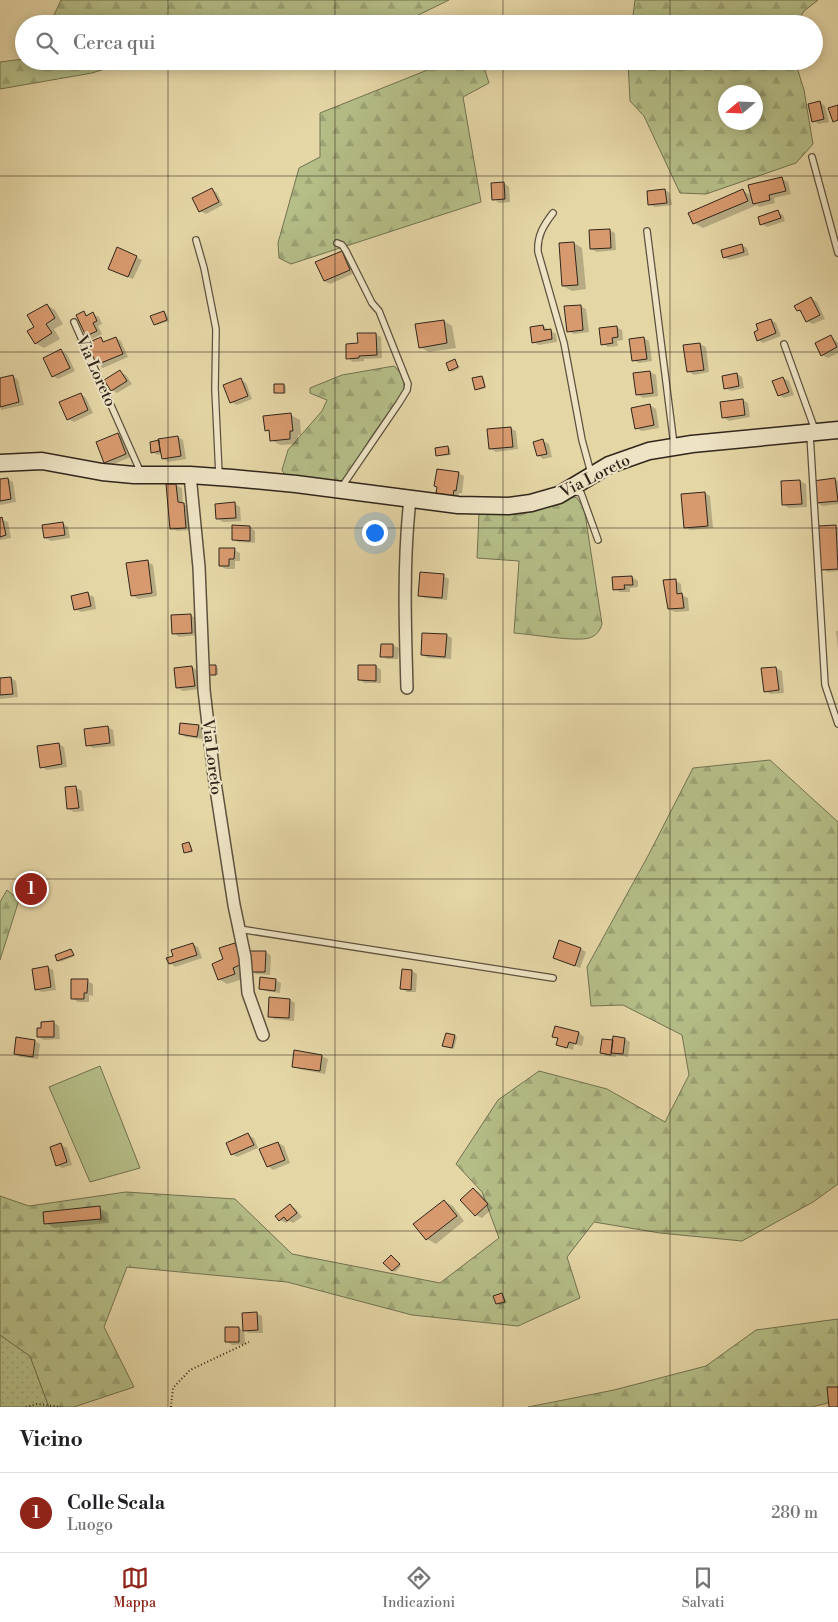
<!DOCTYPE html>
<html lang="it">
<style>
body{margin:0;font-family:"Libre Bodoni",serif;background:#f2f2f2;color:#202124}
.compass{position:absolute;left:718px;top:85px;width:45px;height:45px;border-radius:50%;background:#fff;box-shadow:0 2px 12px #0003;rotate:251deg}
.you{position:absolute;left:374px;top:532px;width:18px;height:18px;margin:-12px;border:4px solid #fff;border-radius:50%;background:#1a73e8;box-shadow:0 0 0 8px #1a73e833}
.badge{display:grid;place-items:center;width:32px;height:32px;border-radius:50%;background:#8f2418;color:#fff;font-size:16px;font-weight:700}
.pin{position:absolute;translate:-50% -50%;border:2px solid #fff;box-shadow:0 1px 5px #0006}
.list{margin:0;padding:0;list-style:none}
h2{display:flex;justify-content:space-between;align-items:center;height:65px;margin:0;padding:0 20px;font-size:21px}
h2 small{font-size:16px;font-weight:400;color:#757577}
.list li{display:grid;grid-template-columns:32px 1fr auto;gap:15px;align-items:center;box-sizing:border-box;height:80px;padding:0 20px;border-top:1px solid #e0e0e0}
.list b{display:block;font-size:19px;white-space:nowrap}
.list p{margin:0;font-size:16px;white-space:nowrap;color:#757577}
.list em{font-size:16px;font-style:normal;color:#757577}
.icon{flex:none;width:28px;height:28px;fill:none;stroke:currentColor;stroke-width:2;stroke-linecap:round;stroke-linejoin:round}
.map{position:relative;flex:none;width:838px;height:1407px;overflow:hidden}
.search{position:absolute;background:#fff;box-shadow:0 2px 12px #0003;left:15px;right:15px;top:15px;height:55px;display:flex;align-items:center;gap:12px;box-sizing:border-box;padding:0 18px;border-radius:28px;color:#757577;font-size:19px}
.sheet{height:145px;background:#fff}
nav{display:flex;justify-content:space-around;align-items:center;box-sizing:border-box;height:70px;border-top:1px solid #e0e0e0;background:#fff;font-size:14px;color:#757577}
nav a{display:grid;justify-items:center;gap:2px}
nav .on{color:#8f2418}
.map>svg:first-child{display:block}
</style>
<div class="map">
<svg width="838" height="1407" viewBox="0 0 838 1407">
<defs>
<pattern id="grass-dots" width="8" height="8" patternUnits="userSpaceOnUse" patternTransform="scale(1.25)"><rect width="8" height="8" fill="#b5be87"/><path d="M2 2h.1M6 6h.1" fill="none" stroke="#9ca374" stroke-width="1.8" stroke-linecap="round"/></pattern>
<pattern id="forest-firs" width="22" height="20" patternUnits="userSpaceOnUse" patternTransform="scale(1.25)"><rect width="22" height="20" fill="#b5be87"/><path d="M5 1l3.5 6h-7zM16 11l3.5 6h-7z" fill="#9ca374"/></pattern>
</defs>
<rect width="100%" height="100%" fill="#e5d6a6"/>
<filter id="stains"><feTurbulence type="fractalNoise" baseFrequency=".004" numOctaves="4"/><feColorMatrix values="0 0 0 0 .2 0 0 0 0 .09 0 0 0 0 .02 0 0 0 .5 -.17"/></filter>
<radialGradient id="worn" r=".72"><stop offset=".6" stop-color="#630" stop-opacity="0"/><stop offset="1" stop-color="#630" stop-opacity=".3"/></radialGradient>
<path fill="url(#grass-dots)" stroke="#727251" d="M0,1335L30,1356L49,1407H0Z"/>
<path fill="url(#forest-firs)" stroke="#727251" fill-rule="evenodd" d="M61,0H449L400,24H227L213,20L206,24H55L54,15Z
M635,0H818L804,11L796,24H632Z
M24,59V61H130L92,73L0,89V62Z
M450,61H482L489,83L463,97L481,202L291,264L279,258L278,243L299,168L320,157V113Z
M628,61H795L804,90L813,144L796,163L706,194L680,193L644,116L630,101ZM726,92H756V122H726Z
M394,366C402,374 406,381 403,392L371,437L348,475L340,484L285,475L282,470L288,450L322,411L327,400L310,393V388L342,375Z
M570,496L577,498L583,507L585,514L602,624C600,631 596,636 589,638C576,642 530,634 514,633L519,561L477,558L479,513L521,515Z
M770,760L838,822V1184L813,1202L742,1241L660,1233L594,1222L567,1257L580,1298L518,1326L412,1315L287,1282L127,1267L104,1327L134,1387L74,1407H49L30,1356L0,1335V1196L29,1206L126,1192L235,1199L292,1254L440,1283L499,1238L482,1192L456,1164L498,1100L539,1071L607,1089L665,1122L689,1075L682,1035L623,1005L591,1006L587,967L649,854L693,768Z
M7,890L19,900L0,960V902Z
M838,1319V1400L812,1407H528L614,1390L706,1366L756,1330Z"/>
<path fill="#b5be87" stroke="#727251" d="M100,1066L140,1168L90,1182L49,1087Z"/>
<path fill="#0003" d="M820,102L825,106L829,122L819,124L813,121Z
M782,179L788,182L791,194L774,198L775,203L759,207L757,205L703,228L694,223L743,191L752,196Z
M504,183L509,187L510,202L499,203L494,199Z
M212,189L217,193L223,205L206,214L200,211Z
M665,190L670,193L672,205L655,207L649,204Z
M778,212L783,215L785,221L767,227L761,224Z
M609,230L615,233L616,250L597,252L591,249Z
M574,243L582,248L586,289L572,291L563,286Z
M741,245L747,248L749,255L730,260L724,257Z
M342,252L348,255L355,273L330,284L324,281Z
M136,257L142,260L133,279L115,271Z
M811,299L817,302L825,319L813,324L807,321L804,314L798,310Z
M47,305L55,310L63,324L54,329L60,339L44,348L35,343V327Z
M580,306L586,309L589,332L574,334L568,331Z
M163,312L166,313L169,321L157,325L155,324Z
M84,313L89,316L93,314L99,317L102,324L98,326L102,334L92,339L86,336Z
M771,320L776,323L781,336L763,343L758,340Z
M444,321L452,326L456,348L429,352L420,347Z
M543,326L556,334L557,342L539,345L533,342Z
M616,327L622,330L623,340L617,341L618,346L608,347L603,344Z
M375,334L381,337L382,358L364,359V361L353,362L348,358L359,345Z
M831,337L838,343V353L828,358L822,355Z
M116,338L121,341L128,357L103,368L97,364L89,344L100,339L106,342Z
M643,338L649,341L652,361L639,363L633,360Z
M700,344L706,347L709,372L694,375L688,371Z
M61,351L67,354L75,371L58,379L53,376Z
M455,361L460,368L452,372L450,370Z
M120,372L126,375L132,384L117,393L112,390Z
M650,372L656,375L658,396L643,398L637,394Z
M737,374L742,377L744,388L731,391L725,388Z
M13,376L18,380L24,405L1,410L0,379Z
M482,377L484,379L486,388L479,390L476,389Z
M783,378L789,381L794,395L784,398L779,395Z
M241,380L246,383L252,399L237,405L231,402Z
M284,385L286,387V394L275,392Z
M81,394L86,398L93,413L74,422L68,419Z
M743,400L748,403L750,417L729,421L723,417Z
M650,405L656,409L659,428L642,431L636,428Z
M291,415L300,420L301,435H298L299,444L280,445L271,440L270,432L266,430Z
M510,428L516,431L518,449L496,452L491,449Z
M118,435L124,438L131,457L111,465L105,462Z
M178,437L183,440L186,459L168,462L163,458L162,454L158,455L152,452L151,443Z
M543,441L549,444L552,457L543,459L538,455Z
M448,447L450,449L451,455L439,456L437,455Z
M458,473L464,476L462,493H459L458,498L443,496L437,493Z
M8,479L13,482L16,502L0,505V480Z
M835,480L838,481V504L822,506L817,502Z
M800,481L806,484L807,507L789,508L784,505L782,482Z
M168,485H176L182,488L183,504L189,507L191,530L177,531L171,528Z
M705,493L710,496L713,528L690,530L685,527Z
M235,504L240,507L241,521L223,522L217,518Z
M0,519L8,522L11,538L0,540Z
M62,523L68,527L70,538L51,541L45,538Z
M250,527L255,531V543L238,542L233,539Z
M836,527L838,528V571L828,572L823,569Z
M234,550L240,553V561H235V569H226L220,566Z
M148,562L153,565L157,596L138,599L132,595Z
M443,576L449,579L447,600L425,598L419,595Z
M632,577L638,581V587L630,588V592H620L614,589Z
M676,581L681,584L682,595L688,598L689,611L675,612L669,609Z
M88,594L94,597L96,609L81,612L75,609Z
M191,615L196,619L197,635L179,637L174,633Z
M836,631H838V649Z
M446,635L452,638L451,659L428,658L423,655Z
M382,645H393L399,648L398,659H387L382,656Z
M215,666L218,668V675L208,674Z
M376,666L381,670V683H364L359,679Z
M192,667L198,671L200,689L183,691L177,688Z
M776,668L782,671L784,693L771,694L765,691Z
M11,678L16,681L18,697L0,699V679Z
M198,726L204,729L203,739L186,737L180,734Z
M108,727L113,730L115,746L93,748L88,745Z
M59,744L64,747L67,767L47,770L42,767Z
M76,788L82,791L84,811L74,812L68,809Z
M189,844L191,845L193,852L188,853L186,852Z
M192,944L198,947L202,958L175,967L170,963L175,956Z
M235,944L244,949L243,979L227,984L219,979L225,960Z
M581,949L586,952L580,968L554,958Z
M71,950L75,956L60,962L58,960Z
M266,952L271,956L270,975L256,974L251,971Z
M47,967L53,970L56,990L42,992L36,989Z
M412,971L417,974L416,992H407L402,988Z
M275,980L281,983L280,993L266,991L260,988Z
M87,981L93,984V996L89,995V1002H78L72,998Z
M290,1000L295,1003L294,1021L274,1019L269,1016Z
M53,1022L59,1026L60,1039L44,1040L38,1037L43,1029Z
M579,1033L584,1037L582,1046L574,1044L573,1050L557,1044L559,1039L553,1036Z
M455,1036L457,1037L454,1049L446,1047Z
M625,1039L630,1042L628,1057L616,1055V1057L606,1056L601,1053L614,1042Z
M35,1041L40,1044L38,1059L20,1057L15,1054Z
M295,1052L322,1056L328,1059L325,1074L299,1069L293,1066Z
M248,1135L254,1138L258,1148L237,1157L232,1154Z
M278,1143L284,1146L290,1163L273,1170L268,1166Z
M61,1145L67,1148L72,1165L62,1168L57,1165Z
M473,1189L479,1192L493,1208L482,1218L476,1215L462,1200Z
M444,1201L453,1206L464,1221L436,1244L427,1239L415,1224Z
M290,1205L296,1209L302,1217L293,1223L289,1221L286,1223L280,1220Z
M99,1208L108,1213L109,1223L54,1228L46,1223Z
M394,1258L401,1266L395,1272L392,1270Z
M502,1294L504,1296L507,1303L500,1305L497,1304Z
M256,1313L262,1316L263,1333H249L244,1330L245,1344L232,1345L227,1341L239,1328L244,1331L243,1314Z"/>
<path fill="#d79a6e" stroke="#30261b" d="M820,101L824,119L812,122L808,104Z
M838,105V120L833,122L828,108Z
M782,177L786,191L769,195L770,200L753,204L748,185Z
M504,182L505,199L492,200L491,183Z
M212,188L219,202L199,212L192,198Z
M665,189L667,203L648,205L647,191Z
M743,189L748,201L693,224L688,213Z
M778,210L781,218L760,225L758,217Z
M610,229L611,248L590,249L589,230Z
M574,242L578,285L562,286L559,243Z
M742,244L744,252L723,258L721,250Z
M117,247L137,256L128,277L108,269Z
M342,251L350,270L324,281L315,262Z
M811,297L820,315L806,322L800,310L797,311L794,306Z
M47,304L55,318L46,324L52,333L35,344L27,331L34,327L27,315Z
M581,305L583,330L567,332L564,306Z
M84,311L86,316L93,312L97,321L93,323L97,331L86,336L76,315Z
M164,311L167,320L154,325L150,316Z
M771,319L776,333L757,341L754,332L758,330L756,324Z
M444,320L447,343L419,348L415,324Z
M543,325L544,330L551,329L552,339L532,343L530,327Z
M617,326L618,337L612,338L613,343L601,345L599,328Z
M357,333H376L377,355L359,356V358L346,359V344L358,343Z
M831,335L837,347L821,356L815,343Z
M101,337L103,342L116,337L123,354L96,365L87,343Z
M644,337L647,359L632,361L629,339Z
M700,343L704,370L687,372L683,345Z
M61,349L70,368L52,377L43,358Z
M455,359L458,367L449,371L446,363Z
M120,370L127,381L111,391L104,380Z
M650,371L653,393L636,395L633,373Z
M737,373L739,386L724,389L722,376Z
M13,375L19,402L0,407V378Z
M482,376L485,387L475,390L472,378Z
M783,377L789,392L778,396L772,381Z
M241,378L248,396L230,403L223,385Z
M274,384H284V393H274Z
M81,393L88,410L67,420L59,402Z
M743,399L745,415L722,418L720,402Z
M650,404L654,425L635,429L631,408Z
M291,413L293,431H290V439L270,441L269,430L265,431L263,416Z
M511,427L513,447L489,449L487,429Z
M118,433L126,454L104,463L96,442Z
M178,436L181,456L162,459L158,439Z
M543,439L547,454L537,456L533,442Z
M159,440L160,451L151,453L150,442Z
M448,446L449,454L436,456L435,448Z
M437,469L459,472L456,491L454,490L453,496L436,493L437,487L434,486Z
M8,478L11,499L0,501V479Z
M835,478L838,501L816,503L813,481Z
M800,480L802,504L782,505L781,481Z
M166,484H176L178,502L184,503L186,528L170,529Z
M705,492L708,526L684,528L681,494Z
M235,502L236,518L216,519L215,504Z
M2,517L6,535L0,537V518Z
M63,522L65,535L44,538L42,525Z
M232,525L250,526V541L232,540Z
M836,525L838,569L821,570L818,526Z
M219,548H235L234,559H229V566H219Z
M148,560L152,593L131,596L126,563Z
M420,572L444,574L442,598L418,596Z
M632,576L633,585H624L625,589L613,590L612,577Z
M676,579L677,594L682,593L684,608L668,609L663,580Z
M88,592L91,606L74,610L71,596Z
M191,614L192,633L172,634L171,615Z
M422,633L447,634L445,657L421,655Z
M381,644H393V657H380Z
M207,665H216V675H207Z
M358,665H376V681L358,680Z
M192,666L195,686L176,688L174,668Z
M776,667L779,690L764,692L761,668Z
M11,677L13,694L0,695V678Z
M180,723L199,725L197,737L179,734Z
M108,726L110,743L86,746L84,729Z
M59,743L62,764L40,768L37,746Z
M76,786L79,808L67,809L65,787Z
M189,842L192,851L184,853L182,844Z
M559,940L581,948L575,966L553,958Z
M193,943L197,955L169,964L166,958L173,956L171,950Z
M235,943L242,964L233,968L235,974L218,980L212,964L223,959L219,948Z
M71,949L74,955L57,961L55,955Z
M250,951H266L265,972H250Z
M48,966L51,987L35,990L32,969Z
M402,969L412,970L411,990L400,989Z
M260,977L276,979L275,991L259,989Z
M71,979H88L87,993H84V999H71Z
M269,997L290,999L289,1018L268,1017Z
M54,1021V1037H37V1028H41V1022Z
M555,1026L579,1032L576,1044L569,1042L567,1048L556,1045L558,1038L552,1037Z
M446,1033L455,1035L452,1048L442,1046Z
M613,1036L625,1038L623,1054L611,1053Z
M16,1037L35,1040L33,1057L14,1054Z
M602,1039L613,1040L611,1055L600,1053Z
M294,1050L322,1055L320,1071L292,1067Z
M248,1133L254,1145L231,1155L226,1143Z
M278,1142L285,1160L267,1167L259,1149Z
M61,1143L67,1162L56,1166L50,1147Z
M473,1188L488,1204L475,1216L460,1200Z
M444,1200L457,1216L426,1240L413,1224Z
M290,1204L297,1213L287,1221L284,1217L279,1221L275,1216Z
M100,1206L101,1219L44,1224L43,1212Z
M391,1255L400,1264L392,1271L383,1263Z
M502,1293L505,1302L496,1304L493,1296Z
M257,1312L258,1330L243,1331L242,1313Z
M225,1327H239V1342H225Z
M827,1387H838V1407H829Z"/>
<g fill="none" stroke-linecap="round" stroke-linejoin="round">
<g stroke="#5d523e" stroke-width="8">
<path id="lane" d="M812,157L838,253
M553,213C543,226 537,236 538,252L564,343L582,440L591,473
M647,231L674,445
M196,240L204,268L216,329L215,389L219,475
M337,243L342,245L346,251L372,303L379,311L408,384L407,390L399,403L341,488
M74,322L141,473
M784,344L815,430
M810,435L825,685L838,724
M572,491L581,493L598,540
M239,929L553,978"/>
</g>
<g stroke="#5d523e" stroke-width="14">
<path id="street" d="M190,475L199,567L204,690L214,776L234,905L245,957L248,993L263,1035
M407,688C405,625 403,562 410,499"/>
</g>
<g stroke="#30261b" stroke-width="19">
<path id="secondary" d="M0,463L42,461L102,472L134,475H190L232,478L296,484L458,505L508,506L531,503L559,495L609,465L649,451L692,444L838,430"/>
</g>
<path stroke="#30261b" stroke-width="2" stroke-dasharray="1 2.5" stroke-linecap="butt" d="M26,1407L37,1404L62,1407
M171,1407L173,1388L190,1370L249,1342"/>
<use href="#lane" stroke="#eee4c5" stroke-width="5.5"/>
<use href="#street" stroke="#eee4c5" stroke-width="11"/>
<use href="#secondary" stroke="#eee4c5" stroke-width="16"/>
</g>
<path fill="none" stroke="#30261b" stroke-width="1" stroke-opacity="0.55" d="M168,0V24M335,0V24M503,0V24M670,0V24M168,61V1407M335,61V1407M503,61V1407M670,61V1407M0,176H838M0,352H838M0,528H838M0,704H838M0,879H838M0,1055H838M0,1231H838"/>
<g text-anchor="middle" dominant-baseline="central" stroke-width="4" stroke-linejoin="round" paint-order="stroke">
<g font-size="16" fill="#30261b" stroke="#eee4c5">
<text transform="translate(96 371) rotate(66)">Via Loreto</text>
<text transform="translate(595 476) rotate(-27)">Via Loreto</text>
<text transform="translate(212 757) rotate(83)">Via Loreto</text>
</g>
</g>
<rect width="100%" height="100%" filter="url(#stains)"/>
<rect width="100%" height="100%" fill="url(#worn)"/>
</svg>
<svg class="compass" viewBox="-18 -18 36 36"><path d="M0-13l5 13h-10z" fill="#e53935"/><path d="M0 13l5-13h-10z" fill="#757577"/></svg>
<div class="you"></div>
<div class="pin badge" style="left:31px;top:889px">1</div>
<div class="search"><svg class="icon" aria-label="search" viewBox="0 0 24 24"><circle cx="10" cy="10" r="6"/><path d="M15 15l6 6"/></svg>Cerca qui</div>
</div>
<section class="sheet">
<h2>Vicino<small></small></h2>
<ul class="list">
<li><span class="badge">1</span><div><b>Colle Scala</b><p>Luogo</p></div><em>280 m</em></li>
</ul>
</section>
<nav>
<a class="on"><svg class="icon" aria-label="map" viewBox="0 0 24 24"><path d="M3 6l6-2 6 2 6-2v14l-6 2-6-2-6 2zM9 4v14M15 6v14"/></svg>Mappa</a>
<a><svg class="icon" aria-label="directions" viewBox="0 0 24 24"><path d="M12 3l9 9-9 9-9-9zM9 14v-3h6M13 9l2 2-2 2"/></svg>Indicazioni</a>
<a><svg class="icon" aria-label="saved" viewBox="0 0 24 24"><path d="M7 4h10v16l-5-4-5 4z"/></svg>Salvati</a>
</nav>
